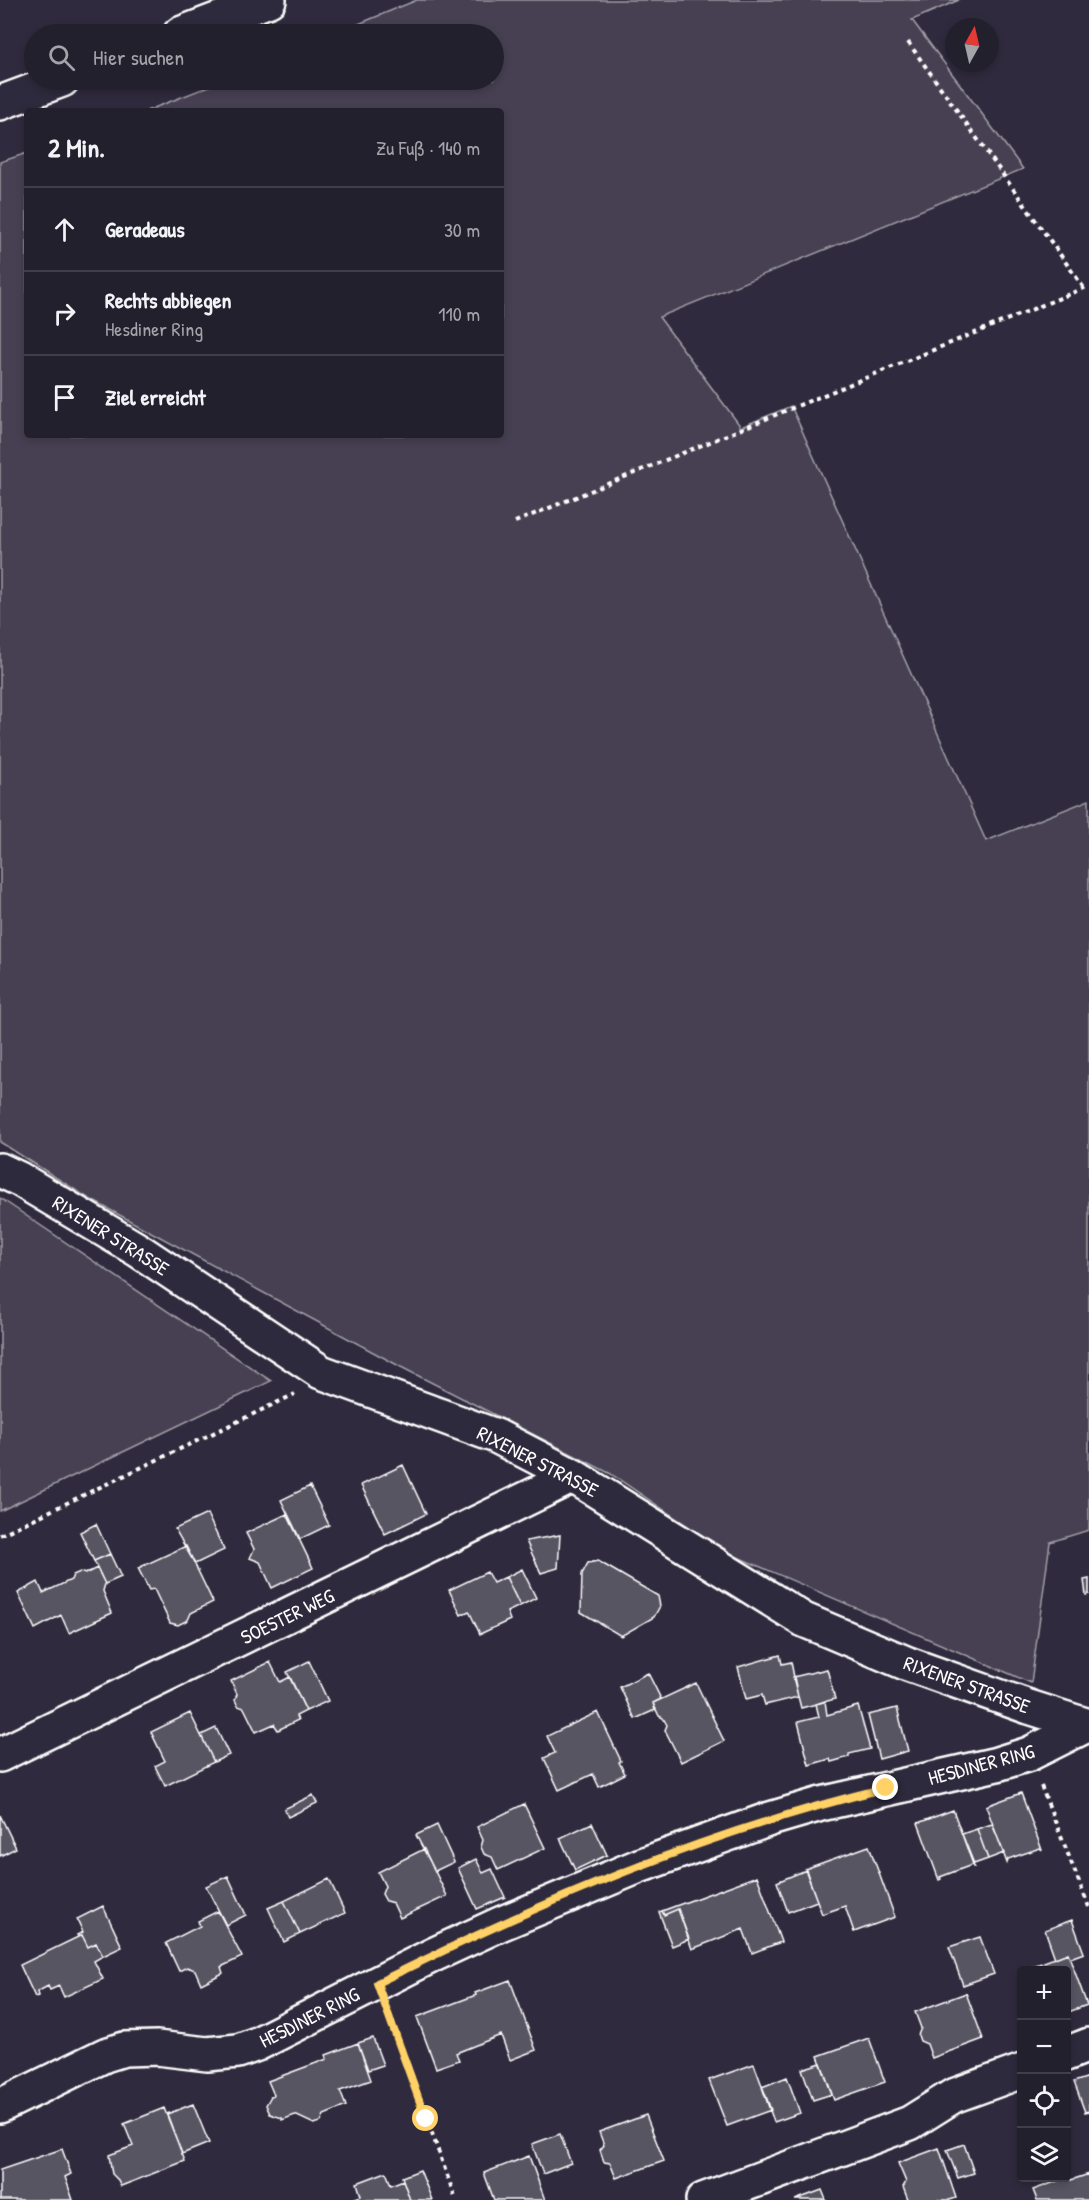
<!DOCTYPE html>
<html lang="de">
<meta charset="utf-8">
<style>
body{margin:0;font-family:"Patrick Hand",sans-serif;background:#2f2d3a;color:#f1f3f6}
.controls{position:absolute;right:18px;bottom:18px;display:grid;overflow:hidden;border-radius:6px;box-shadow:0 3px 9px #0003}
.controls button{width:54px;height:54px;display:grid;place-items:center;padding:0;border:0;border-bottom:2px solid #403e4a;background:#23202e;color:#f1f3f6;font:30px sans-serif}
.compass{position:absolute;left:945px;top:18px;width:54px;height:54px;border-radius:50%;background:#23202e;box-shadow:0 3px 9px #0003;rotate:8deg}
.stop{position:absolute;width:18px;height:18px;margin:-14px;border:4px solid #ffd166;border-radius:50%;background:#fff}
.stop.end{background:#ffd166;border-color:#fff;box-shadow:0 2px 6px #0008}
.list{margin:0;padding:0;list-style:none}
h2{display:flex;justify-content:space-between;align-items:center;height:78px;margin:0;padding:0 24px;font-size:26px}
h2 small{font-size:20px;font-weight:400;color:#a3a3aa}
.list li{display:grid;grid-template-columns:39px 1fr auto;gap:18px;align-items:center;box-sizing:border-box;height:84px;padding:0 24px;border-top:2px solid #403e4a}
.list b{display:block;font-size:22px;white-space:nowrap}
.list p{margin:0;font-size:20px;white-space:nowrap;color:#a3a3aa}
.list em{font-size:20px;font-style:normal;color:#a3a3aa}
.icon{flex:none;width:33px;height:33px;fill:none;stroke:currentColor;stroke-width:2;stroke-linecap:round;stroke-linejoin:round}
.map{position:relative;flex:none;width:1089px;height:2200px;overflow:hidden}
.search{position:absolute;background:#23202e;box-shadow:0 3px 9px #0003;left:24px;top:24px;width:480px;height:66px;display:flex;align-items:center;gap:15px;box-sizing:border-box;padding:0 21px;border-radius:33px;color:#a3a3aa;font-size:22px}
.panel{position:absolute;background:#23202e;box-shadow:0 3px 9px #0003;left:24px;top:108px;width:480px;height:330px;border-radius:6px}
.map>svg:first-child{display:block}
</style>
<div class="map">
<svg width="1089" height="2200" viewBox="0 0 1089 2200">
<rect width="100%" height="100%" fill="#2f2a3d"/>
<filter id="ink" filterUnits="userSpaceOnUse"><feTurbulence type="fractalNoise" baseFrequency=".0167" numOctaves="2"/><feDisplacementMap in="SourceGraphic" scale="12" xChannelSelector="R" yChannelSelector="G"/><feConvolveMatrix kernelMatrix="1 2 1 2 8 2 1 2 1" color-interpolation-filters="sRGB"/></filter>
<g filter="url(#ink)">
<path fill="#464152" stroke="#a2a0a8" stroke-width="1.5" d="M417,0H959L912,20L1023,169L659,317L741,427L791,406L986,841L1089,800V1530L1050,1542L1031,1683L726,1552L611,1474L401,1367L88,1198L0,1142V162L27,153V435H501V111H146L225,80H494V34H334Z
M0,1198L271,1381L0,1511Z"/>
<path fill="#595564" stroke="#fff" stroke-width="1.5" d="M403,1465L426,1514L385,1534L361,1485Z
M310,1486L329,1525L300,1539L281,1500Z
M207,1514L224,1550L195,1564L175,1529Z
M287,1514L313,1568L272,1588L260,1562L250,1558L254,1549L246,1533Z
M96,1524L110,1554L94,1561L80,1532Z
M560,1535L558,1568L541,1573L526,1541Z
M186,1546L213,1602L191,1613L188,1620L178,1625L170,1623L154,1589L149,1590L138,1568Z
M110,1554L121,1577L105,1584L94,1561Z
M598,1561L658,1596L660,1606L654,1617L621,1636L581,1612L582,1574L588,1563Z
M97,1568L105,1584L103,1591L112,1613L69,1633L61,1615L35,1629L18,1593L38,1582L43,1593L71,1580L73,1575L80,1572L85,1574Z
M522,1569L536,1598L520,1606L506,1577Z
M487,1572L493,1583L506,1577L520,1606L507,1612L510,1620L480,1634L469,1611L461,1615L449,1590Z
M1089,1579V1594L1086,1595L1084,1580Z
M780,1655L782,1664L791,1662L798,1697L765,1705L762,1695L746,1699L738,1667Z
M309,1661L328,1701L306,1711L287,1672Z
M270,1662L280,1682L290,1677L306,1711L296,1716L298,1720L278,1730L274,1724L256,1732L244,1708L238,1706L235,1700L237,1694L231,1681Z
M827,1669L835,1699L801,1708L793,1677Z
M648,1673L661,1699L653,1703L655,1710L635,1719L620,1687Z
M696,1683L724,1741L681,1762L665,1730L667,1725L663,1718L659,1716L653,1703Z
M825,1701L827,1715L858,1706L870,1749L849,1754V1757L831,1762L830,1759L809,1765L798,1722L819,1717L816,1704Z
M897,1708L908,1751L879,1759L868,1715Z
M598,1712L621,1761L619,1762L625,1774L599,1787L593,1774L559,1790L544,1758L555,1753L547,1736Z
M190,1713L214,1762L165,1786L155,1766L165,1761L151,1732Z
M216,1728L229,1755L214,1762L201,1735Z
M1021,1793L1042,1850L1040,1848L1008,1859L1007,1863L986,1806Z
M313,1795L317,1803L288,1817L284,1809Z
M524,1804L545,1848L498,1870L492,1857L484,1854L481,1847L483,1840L477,1827Z
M953,1810L974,1867H973L972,1865L940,1877L941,1879L939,1880L918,1823Z
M0,1815L16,1848L0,1856Z
M592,1823L607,1855L575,1870L560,1838Z
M992,1824L1004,1853L988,1859L977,1829Z
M437,1825L454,1862L435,1871L416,1835Z
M977,1829L988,1859L974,1864L962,1834Z
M869,1846L895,1917L854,1932L845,1906L822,1914L805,1869Z
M424,1849L447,1896L400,1918L393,1903L386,1901L382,1894L385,1886L378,1872Z
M476,1859L483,1873L492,1869L505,1897L477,1909L458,1868Z
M806,1870L817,1901L788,1912L777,1882Z
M228,1876L246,1915L226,1925L206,1886Z
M757,1876L781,1942L752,1953L743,1929L692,1949L678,1909L664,1915L662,1911Z
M329,1879L345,1913L300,1934L284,1901Z
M284,1901L300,1934L284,1942L268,1908Z
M103,1906L122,1947L103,1956L96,1943L88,1947L82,1935L79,1937L77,1935L83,1932L77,1919Z
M678,1909L689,1939L672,1946L659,1912L662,1911L664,1915Z
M218,1911L242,1957L221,1967L223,1973L201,1984L195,1970L187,1967L179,1971L166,1943L200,1926L198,1921Z
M1072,1920L1084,1953L1070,1958L1068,1953L1055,1958L1045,1930Z
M82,1935L88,1947L96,1943L103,1956L94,1961L103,1979L64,1997L59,1986L50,1990L48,1986L37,1992L38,1996L35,1997L20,1965Z
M980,1937L994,1974L963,1985L949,1947Z
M1068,1953L1087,2005L1066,2013V1970H1029L1028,1968Z
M510,1980L536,2050L510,2060L501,2035L456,2053L459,2060L436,2068L417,2017L476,1995L475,1993Z
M966,1993L983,2039L932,2058L927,2044L920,2041L918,2035L921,2028L915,2012Z
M373,2038L383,2065L368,2070L358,2043Z
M869,2038L885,2082L834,2100L818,2056Z
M358,2043L371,2080L340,2091L346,2106L324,2115L321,2122L314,2124L295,2115L282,2120V2118L270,2114L266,2105L271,2096L274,2095L268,2081L327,2059L326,2055Z
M821,2063L832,2094L813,2100L802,2069Z
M754,2064L771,2110L727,2126L709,2080Z
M787,2077L800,2113L774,2122L762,2087Z
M1089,2077V2111L1085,2112L1074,2082Z
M193,2104L209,2143L182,2154L167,2114Z
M164,2108L185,2161L121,2186L118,2180L112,2174L109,2155L133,2146L124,2124Z
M646,2115L664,2161L616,2178L610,2163L604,2162L600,2150L604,2145L599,2132Z
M560,2134L571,2163L543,2174L532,2144Z
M964,2144L974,2173L958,2178L947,2150Z
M939,2148L956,2198L950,2200H908L903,2187L906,2182L898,2163Z
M62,2149L71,2174L65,2177L73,2200H0V2170Z
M529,2156L545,2200H494L484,2173Z
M420,2170L432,2200H410L402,2177Z
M386,2172L391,2185L403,2180L410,2200H350L361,2196L357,2183Z
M1089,2174V2200H1037L1033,2190L1069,2177L1071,2180Z
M822,2190L826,2200H795Z"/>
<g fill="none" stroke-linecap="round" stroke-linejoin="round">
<g stroke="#fff" stroke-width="38">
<path id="street" d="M0,1170L19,1179L138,1250L321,1372L496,1436L573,1476L804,1620L908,1664L1029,1707L1089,1726
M0,1755L573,1476
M1066,2054L1089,2045
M0,2106L105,2055L124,2049L157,2048L207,2054L238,2051L257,2044L433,1955L500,1924L639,1866L770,1819L821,1804L997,1764L1029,1754L1087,1725
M703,2200L910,2123L953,2096L1022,2071"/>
</g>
<g stroke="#fff" stroke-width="38">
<path id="primary" d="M180,34L269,0
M0,103L62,80"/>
</g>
<path stroke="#fff" stroke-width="4" stroke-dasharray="4.5 4.5" stroke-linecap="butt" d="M908,42L1084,288
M515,522L1089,286
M0,1535L295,1394
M1041,1786L1089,1907
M389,2014L456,2200"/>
<use href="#street" stroke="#2f2a3d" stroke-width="33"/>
<use href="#primary" stroke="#2f2a3d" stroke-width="33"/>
</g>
</g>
<g fill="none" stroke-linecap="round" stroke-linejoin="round" filter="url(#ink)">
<path stroke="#ffd166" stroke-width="8" d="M426,2119L377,1983C540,1902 709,1831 886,1788"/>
</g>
<g text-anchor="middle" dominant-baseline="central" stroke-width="5" stroke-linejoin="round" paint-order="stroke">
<g font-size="20" fill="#fff" stroke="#2f2a3d">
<text transform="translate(111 1235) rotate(32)">RIXENER STRASSE</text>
<text transform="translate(538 1461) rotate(27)">RIXENER STRASSE</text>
<text transform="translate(287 1616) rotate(-26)">SOESTER WEG</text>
<text transform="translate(967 1684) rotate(20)">RIXENER STRASSE</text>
<text transform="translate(981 1764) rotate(-15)">HESDINER RING</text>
<text transform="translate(309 2017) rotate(-27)">HESDINER RING</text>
</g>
</g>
</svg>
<div class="controls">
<button>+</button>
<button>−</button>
<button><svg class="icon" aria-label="locate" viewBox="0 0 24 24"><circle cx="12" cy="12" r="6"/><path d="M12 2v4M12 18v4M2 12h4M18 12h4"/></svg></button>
<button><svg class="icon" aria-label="layers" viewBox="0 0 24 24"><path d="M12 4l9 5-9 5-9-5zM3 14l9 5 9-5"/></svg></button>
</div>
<svg class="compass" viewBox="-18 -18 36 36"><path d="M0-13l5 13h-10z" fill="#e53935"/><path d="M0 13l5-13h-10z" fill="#a3a3aa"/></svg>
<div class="stop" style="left:426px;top:2119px"></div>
<div class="stop end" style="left:886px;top:1788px"></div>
<div class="search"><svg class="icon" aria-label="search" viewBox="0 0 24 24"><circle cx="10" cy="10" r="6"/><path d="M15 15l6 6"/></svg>Hier suchen</div>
<section class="panel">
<h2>2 Min.<small>Zu Fuß · 140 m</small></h2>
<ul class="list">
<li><svg class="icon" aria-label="ahead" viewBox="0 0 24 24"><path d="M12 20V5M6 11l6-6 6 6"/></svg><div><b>Geradeaus</b></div><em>30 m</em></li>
<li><svg class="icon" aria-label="right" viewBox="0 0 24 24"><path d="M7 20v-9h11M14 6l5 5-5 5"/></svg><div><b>Rechts abbiegen</b><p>Hesdiner Ring</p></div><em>110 m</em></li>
<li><svg class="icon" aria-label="arrive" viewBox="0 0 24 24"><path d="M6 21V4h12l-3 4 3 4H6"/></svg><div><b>Ziel erreicht</b></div></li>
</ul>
</section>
</div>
